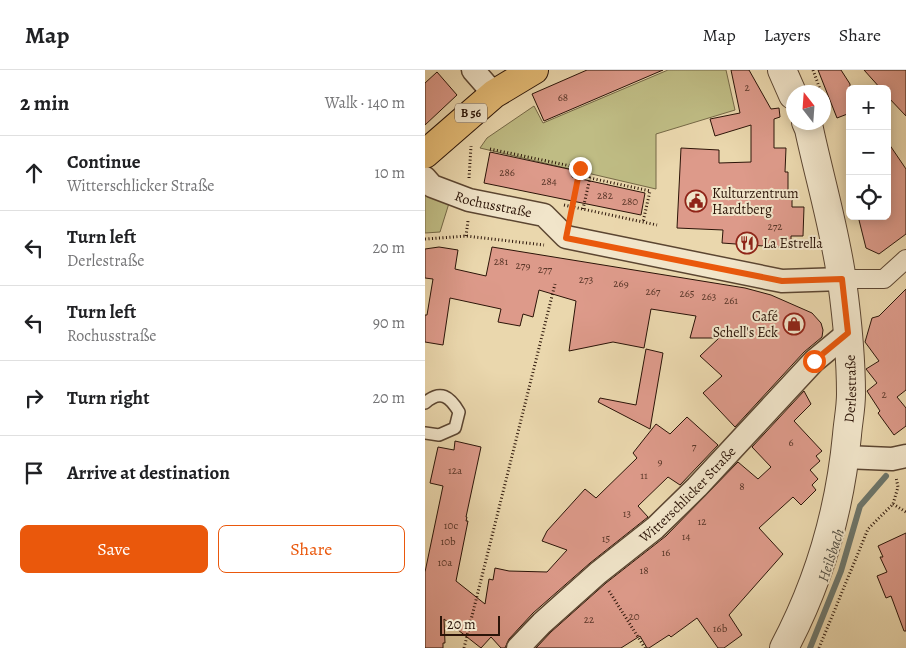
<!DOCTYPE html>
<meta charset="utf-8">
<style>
body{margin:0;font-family:Alegreya,serif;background:#f2f2f2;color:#202124}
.controls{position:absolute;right:15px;top:15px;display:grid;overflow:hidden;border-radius:8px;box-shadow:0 2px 12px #0003}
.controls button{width:45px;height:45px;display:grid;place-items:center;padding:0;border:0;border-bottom:1px solid #e0e0e0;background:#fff;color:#202124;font:25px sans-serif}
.compass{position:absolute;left:361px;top:15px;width:45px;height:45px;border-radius:50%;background:#fff;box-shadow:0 2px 12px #0003;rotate:343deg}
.scale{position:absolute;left:15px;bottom:12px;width:60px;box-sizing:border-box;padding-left:5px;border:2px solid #2b1408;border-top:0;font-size:14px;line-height:18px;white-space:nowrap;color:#2b1408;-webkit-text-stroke:4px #f1e5ca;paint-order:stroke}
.stop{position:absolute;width:15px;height:15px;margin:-11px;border:4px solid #ea580c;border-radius:50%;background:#fff}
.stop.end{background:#ea580c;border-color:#fff;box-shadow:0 1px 5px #0008}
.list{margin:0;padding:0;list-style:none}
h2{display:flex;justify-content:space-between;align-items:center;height:65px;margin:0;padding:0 20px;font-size:21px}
h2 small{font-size:16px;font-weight:400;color:#757577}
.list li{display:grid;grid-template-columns:32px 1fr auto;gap:15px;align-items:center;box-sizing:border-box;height:75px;padding:0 20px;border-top:1px solid #e0e0e0}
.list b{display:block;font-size:19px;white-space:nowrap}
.list p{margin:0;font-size:16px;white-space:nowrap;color:#757577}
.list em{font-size:16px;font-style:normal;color:#757577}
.actions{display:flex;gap:10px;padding:15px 20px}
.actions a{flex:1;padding:11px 0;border:1px solid #ea580c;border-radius:8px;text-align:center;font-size:18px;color:#ea580c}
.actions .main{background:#ea580c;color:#fff}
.icon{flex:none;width:28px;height:28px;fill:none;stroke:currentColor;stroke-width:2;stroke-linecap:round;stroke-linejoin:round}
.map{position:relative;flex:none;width:481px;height:578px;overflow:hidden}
header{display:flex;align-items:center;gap:30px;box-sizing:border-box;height:70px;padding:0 25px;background:#fff;border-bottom:1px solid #e0e0e0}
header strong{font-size:24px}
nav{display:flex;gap:28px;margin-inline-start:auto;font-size:18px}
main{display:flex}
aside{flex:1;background:#fff}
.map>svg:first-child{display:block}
</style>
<header>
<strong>Map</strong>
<nav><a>Map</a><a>Layers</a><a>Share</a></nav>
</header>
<main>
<aside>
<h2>2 min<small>Walk · 140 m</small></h2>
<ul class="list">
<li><svg class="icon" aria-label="ahead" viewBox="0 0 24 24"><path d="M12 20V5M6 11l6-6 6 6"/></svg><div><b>Continue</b><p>Witterschlicker Straße</p></div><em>10 m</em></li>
<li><svg class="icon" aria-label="left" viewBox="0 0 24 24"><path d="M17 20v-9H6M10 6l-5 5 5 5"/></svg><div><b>Turn left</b><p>Derlestraße</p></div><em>20 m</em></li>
<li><svg class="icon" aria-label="left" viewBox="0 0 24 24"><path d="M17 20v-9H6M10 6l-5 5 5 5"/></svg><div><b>Turn left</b><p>Rochusstraße</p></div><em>90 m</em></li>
<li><svg class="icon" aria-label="right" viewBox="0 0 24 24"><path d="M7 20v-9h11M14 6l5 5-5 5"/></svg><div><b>Turn right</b></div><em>20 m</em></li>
<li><svg class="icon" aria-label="arrive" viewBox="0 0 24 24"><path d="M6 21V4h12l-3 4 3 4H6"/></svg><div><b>Arrive at destination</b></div></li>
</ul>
<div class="actions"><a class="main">Save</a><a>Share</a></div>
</aside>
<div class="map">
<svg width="481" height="578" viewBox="0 0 481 578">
<rect width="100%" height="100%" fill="#ead7ad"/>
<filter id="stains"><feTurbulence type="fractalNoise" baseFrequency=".004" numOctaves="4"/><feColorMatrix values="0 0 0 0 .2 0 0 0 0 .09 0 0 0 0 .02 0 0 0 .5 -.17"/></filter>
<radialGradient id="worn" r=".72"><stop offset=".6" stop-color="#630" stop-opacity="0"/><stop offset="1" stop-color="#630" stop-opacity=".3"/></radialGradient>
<path fill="#bfbc84" stroke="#756846" d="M243,0H301L310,40L231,64V119L55,78L62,68L109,36L118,53Z
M0,117L25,130L15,162L0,163Z"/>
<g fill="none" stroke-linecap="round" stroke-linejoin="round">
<path stroke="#6c766c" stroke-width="6" d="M385,578L416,501L435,436L461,406"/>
</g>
<path fill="#dd9a8a" stroke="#2b1408" d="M162,0H238L119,51L107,24Z
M306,0H324L346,39L354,38L355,47L349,49V78H361L360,102H363V122H367V137H379L378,166H366V178L297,173L298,160L252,158L256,78L294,80V93L326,92V55L290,66L285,49L315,43Z
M393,0H416L425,14V43L412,48Z
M439,0H481V46L462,26V19H456Z
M12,2L32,25L0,55V13Z
M462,71L481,99V164L454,184L441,178L433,146H462Z
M65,82L148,100L147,107L220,123L216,145L59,113Z
M14,177L33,180L30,199L61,206L67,177L320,218L346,225L387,243L396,253L398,260L397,267L379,282L310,357L278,323L297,306L275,286L294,268H265L271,246L226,239L219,278L188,272L144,281L151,231L114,220L108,247L98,244L95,256L73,252L76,239L25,228L18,275L0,272V245H2L8,209L0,208V179Z
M481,219V320L472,327L481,338V356L469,365L453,343L455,341L442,321L452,313L441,299L454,291L440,272L447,248L454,246Z
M221,279L238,283L225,359L173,332L175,328L211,335Z
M379,321L386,334L369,351L397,381L391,386L395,391L385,400L393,409L387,415L391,420L376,435L368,427L334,458L358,484L304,545L317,565L299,578H293L272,548L246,567L244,565L224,578H222L215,566L196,578H111L126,562L181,513L241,466L313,392L333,409L346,397L327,377Z
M262,347L293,375L255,415L243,407L213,436L223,447L165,493L108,543L84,569L80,578H76L66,567L56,578L19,549L20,573H18V578H0V502L18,416L5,413L13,377L29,380L30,371L56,377L41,447H42L41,451H43L31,511L60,534L64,509L68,510L70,498L84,501L122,502L142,480L117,471L122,461L160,419L171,428L212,388L208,383L231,354L245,364Z
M481,463V561H479L466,526L461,528L452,506L462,502L455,487H458L453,476Z"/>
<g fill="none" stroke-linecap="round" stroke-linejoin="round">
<g stroke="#5b4531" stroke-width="14">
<path id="service" d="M0,333C16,319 25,327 34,342L30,358L14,365L0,363"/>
</g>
<g stroke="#5b4531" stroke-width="20">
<path id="pedestrian" d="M417,209H459L481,189"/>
</g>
<g stroke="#5b4531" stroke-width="25">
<g id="minor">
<path d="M48,0L69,24"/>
<path id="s1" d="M0,108L7,116L44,130L119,145L141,167L357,211L417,209"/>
<path d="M420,387L467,389L481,386"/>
<path id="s2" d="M93,578L117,553L173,503L230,458L272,417L389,291L423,263"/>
</g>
</g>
<g stroke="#5b4531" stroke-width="30">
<g id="tertiary">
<path d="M357,0L368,25"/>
<path id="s3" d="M359,578C394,512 415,439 422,365C423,352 426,338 426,324C426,286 422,248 417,211C410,160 395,110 384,59L381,52"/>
</g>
</g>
<g stroke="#2b1408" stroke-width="30">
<path id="primary" d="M0,84L69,24L109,0"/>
</g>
<path stroke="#2b1408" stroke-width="3" stroke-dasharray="1 2.5" stroke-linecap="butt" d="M388,0L396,22
M65,79L155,98L146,144
M44,108L46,76
M139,135L232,155
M158,139L165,108L225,121L218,152
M41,166L43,151
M0,169L41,166L119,175
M468,434L481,442
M184,521L220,578
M39,578L130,214
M394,578L443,459L468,434L473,417L471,407"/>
<use href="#service" stroke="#f1e5ca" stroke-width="11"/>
<use href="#pedestrian" stroke="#f1e5ca" stroke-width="18"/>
<use href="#minor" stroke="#f1e5ca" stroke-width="22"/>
<use href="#tertiary" stroke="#f1e5ca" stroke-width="28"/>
<use href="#primary" stroke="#e5bc76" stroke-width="28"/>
</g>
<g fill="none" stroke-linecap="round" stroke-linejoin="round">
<path stroke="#ea580c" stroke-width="6" d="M155,98L141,168L357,211L417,209L423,263L389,291"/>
</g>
<defs>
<g id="civic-ring" transform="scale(1.125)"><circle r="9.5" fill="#f1e5ca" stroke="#8f2418" stroke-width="1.5"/><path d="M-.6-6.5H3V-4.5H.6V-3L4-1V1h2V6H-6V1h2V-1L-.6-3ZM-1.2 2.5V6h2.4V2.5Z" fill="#8f2418"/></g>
<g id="restaurant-ring" transform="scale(1.125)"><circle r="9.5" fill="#f1e5ca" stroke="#8f2418" stroke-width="1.5"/><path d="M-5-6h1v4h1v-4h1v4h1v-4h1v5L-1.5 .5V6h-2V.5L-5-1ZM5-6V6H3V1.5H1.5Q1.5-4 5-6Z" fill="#8f2418"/></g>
<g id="shop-ring" transform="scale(1.125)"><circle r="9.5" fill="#f1e5ca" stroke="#8f2418" stroke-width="1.5"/><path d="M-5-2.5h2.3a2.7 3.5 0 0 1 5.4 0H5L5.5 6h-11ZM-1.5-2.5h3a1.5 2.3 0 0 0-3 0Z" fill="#8f2418"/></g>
</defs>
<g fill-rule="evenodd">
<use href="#civic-ring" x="271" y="131"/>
<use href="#restaurant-ring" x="322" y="173"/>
<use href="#shop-ring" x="369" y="254"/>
</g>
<g text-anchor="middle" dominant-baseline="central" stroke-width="4" stroke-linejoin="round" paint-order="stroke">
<g font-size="11" fill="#583628">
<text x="322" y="17">2</text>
<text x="138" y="27">68</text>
<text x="82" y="102">286</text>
<text x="124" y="111">284</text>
<text x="180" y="125">282</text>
<text x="205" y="131">280</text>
<text x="350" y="156">272</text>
<text x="76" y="191">281</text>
<text x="98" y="195">279</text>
<text x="120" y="199">277</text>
<text x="161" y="209">273</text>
<text x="196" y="213">269</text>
<text x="228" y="221">267</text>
<text x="262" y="223">265</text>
<text x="284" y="226">263</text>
<text x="306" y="230">261</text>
<text x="459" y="324">2</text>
<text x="366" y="372">6</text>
<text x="269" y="376">7</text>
<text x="235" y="391">9</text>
<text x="30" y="400">12a</text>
<text x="219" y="405">11</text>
<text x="317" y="416">8</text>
<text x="202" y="443">13</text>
<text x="277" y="451">12</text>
<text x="26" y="455">10c</text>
<text x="261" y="466">14</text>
<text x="181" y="468">15</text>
<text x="23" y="471">10b</text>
<text x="241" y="482">16</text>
<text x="20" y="492">10a</text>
<text x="219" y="500">18</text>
<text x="209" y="546">20</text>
<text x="164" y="549">22</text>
<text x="295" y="558">16b</text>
</g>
<rect fill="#f1e5ca" stroke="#665342" stroke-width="1" x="30" y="33.5" width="32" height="19" rx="4"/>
<g font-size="12" font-weight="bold" fill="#2b1408">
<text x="46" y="43">B 56</text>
</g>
<g font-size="14" fill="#2b1408" stroke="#f1e5ca" text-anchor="start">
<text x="287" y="123">Kulturzentrum<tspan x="287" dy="16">Hardtberg</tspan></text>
<text x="338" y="173">La Estrella</text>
<text x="353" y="246" text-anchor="end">Café<tspan x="353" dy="16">Schell's Eck</tspan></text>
</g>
<g font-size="14" fill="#2b1408" stroke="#f1e5ca">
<text stroke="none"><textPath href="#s1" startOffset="75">Rochusstraße</textPath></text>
<text stroke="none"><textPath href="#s3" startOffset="270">Derlestraße</textPath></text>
<text stroke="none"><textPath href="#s2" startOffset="229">Witterschlicker Straße</textPath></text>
</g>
<g font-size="15" font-style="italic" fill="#514d42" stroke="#f1e5ca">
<text transform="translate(406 485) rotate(-72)">Heilsbach</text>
</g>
</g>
<rect width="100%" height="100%" filter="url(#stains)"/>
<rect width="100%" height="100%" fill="url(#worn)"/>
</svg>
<div class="controls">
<button>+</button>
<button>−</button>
<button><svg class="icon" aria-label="locate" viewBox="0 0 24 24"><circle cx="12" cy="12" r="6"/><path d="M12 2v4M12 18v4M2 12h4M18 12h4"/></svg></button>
</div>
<svg class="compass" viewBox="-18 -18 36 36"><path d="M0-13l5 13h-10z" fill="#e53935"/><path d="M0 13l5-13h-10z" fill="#757577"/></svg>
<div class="scale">20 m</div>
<div class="stop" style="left:389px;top:291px"></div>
<div class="stop end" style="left:155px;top:98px"></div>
</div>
</main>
